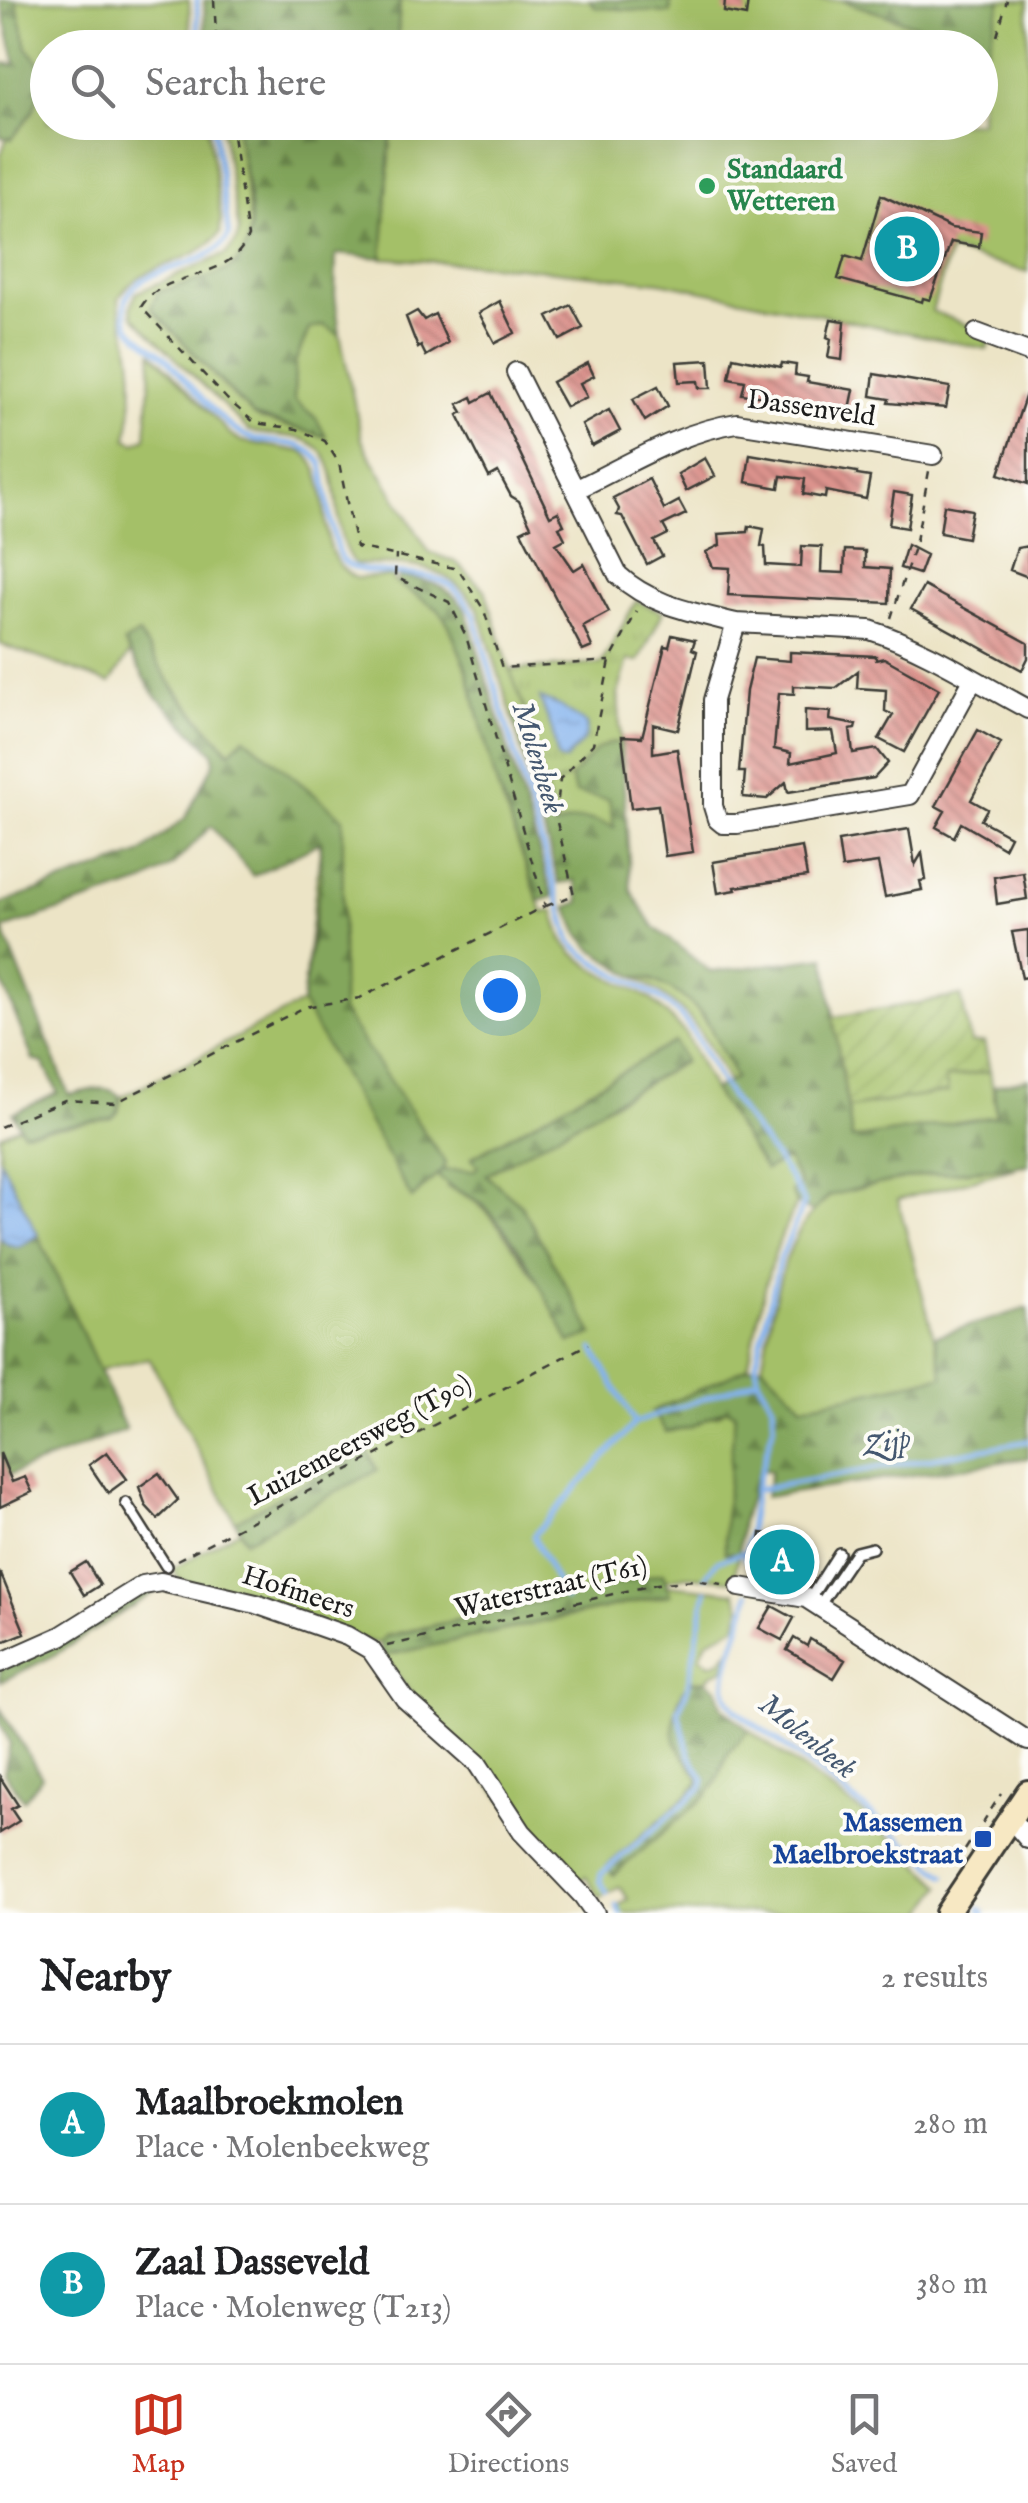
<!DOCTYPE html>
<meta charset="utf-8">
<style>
body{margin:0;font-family:"IM FELL English",serif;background:#f6f6f6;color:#202124}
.you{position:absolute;left:500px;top:995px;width:35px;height:35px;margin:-25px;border:8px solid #fff;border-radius:50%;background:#1a73e8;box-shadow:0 0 0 15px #1a73e833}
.badge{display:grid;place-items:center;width:65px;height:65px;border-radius:50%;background:#c8321e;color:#fff;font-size:32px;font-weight:700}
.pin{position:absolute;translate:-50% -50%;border:5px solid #fff;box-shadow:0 2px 10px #0006}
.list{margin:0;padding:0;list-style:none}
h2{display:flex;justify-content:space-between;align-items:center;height:130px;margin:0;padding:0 40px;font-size:42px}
h2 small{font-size:32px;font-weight:400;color:#757577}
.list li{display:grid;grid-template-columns:65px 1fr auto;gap:30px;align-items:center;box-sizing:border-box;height:160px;padding:0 40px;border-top:2px solid #e0e0e0}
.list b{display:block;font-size:38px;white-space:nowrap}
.list p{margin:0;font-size:32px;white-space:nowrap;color:#757577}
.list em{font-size:32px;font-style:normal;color:#757577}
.icon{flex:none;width:55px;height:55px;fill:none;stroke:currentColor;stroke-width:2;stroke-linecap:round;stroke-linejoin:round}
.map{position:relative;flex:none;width:1028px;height:1913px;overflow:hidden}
.search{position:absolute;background:#fff;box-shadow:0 10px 40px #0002;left:30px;right:30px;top:30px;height:110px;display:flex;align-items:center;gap:25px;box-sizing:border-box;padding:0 35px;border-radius:55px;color:#757577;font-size:38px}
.sheet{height:450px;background:#fff}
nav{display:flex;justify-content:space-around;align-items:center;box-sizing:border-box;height:140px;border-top:2px solid #e0e0e0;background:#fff;font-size:28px;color:#757577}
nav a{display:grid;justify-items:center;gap:5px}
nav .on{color:#c8321e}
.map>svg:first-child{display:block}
</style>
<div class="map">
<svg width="1028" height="1913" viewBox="0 0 1028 1913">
<defs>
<pattern id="forest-firs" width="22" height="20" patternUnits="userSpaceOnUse" patternTransform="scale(2.5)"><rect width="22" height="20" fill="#83a65c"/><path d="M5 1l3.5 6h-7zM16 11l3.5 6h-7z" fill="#6a864b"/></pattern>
<pattern id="park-tufts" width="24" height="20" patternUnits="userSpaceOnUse" patternTransform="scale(2.5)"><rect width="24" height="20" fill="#a4c067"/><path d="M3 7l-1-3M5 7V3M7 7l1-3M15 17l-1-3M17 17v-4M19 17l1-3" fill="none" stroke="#8da459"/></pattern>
<pattern id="garden-furrows" width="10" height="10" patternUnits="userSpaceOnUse" patternTransform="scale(2.5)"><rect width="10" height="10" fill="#a4c067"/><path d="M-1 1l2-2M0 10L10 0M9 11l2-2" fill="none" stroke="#8da459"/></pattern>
<pattern id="water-ripples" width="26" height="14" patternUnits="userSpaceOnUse" patternTransform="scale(2.5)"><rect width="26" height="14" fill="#83b2ee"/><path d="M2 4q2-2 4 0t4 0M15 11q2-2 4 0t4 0" fill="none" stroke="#7198cc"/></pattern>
<pattern id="building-back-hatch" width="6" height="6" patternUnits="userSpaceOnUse" patternTransform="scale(2.5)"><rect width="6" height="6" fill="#dc938d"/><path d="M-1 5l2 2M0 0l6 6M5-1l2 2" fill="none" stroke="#b27772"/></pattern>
</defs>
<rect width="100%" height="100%" fill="#fdfcf7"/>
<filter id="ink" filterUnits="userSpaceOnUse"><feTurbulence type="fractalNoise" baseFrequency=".01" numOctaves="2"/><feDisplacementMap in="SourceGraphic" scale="20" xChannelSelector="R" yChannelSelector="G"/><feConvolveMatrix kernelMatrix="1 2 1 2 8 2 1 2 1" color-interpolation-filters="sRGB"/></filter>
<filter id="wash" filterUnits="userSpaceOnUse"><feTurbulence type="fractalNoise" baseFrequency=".0048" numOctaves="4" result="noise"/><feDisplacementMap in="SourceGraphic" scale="40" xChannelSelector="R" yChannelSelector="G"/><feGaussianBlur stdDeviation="2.25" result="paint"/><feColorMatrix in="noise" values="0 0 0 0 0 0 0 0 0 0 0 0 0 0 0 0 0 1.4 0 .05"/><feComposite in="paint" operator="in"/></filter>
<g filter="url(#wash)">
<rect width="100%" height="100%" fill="#ece4c6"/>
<path fill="#a4c067" stroke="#606e42" stroke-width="2.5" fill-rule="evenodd" d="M16,0H189L191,47L48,48V122H206L208,127L221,218L220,233C195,267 141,260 119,298C119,314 126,328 129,344C135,377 133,406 127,439L135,443L146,438L152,352L230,434L241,441L304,452C340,485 307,554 356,578L392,576L393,581L439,610L449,625L467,670L496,782L543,913L553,910L563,941L573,953L593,968L651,999L685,1033L713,1090L765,1170L787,1159L802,1187L792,1192L797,1204C768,1253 760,1312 748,1367L653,1411L717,1416L726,1409L736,1413L725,1553H739L734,1580L688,1576L665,1580L663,1574L385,1636L379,1643H374L178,1579L174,1568L240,1530L245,1539L367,1451L235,1521L149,1358L99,1370L38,1235L0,1159V1135L19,1126L23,1132C54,1126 90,1126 118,1112L121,1097L302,1003L321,842C255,777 186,715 139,635L125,643L130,653L110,683L0,644V157L7,137L12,139L33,111L40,63L27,48ZM674,1043L684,1062L486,1175L521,1205L592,1334C573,1314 549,1295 532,1273C506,1238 491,1202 447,1187L454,1170L474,1171L478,1166L472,1157Z
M400,0H590L596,7L670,13L671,0H841L987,49L1001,0H1028V272L950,251L932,311L991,334L987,349L660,282L518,267L382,258L392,123L980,122V48L397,47Z
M229,30L240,38L285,47H207L205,35Z
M221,123H245L238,133L252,232C250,240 249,249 244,255C231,276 174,296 151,308L236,399L260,419L325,436L316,418L294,400L295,362L309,329L323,325L340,335L362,440L369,454L429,552L456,562L485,590L510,670L616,663L621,744L612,742L597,749L571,777L576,793L609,799L615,828C594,817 576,817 555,827L527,717L513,719L478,608C443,560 410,565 355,564C324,532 353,455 302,439C284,433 265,437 248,430L133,316L131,307L136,293L226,254L236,242L239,231Z
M633,976C694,986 713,1027 735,1079L728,1082C699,1026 689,1008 633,976Z
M990,1071L997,1116L852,1139L848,1108L947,1092L944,1078Z
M1016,1168L898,1200L944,1376L803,1406L762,1365C773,1310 779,1239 825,1200C851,1178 977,1170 1016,1168Z
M668,1585L735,1592L741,1606L737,1625L707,1641L700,1656L710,1664L719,1661L728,1651L724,1669L711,1674L707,1680L692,1681L684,1688L677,1706L683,1755L701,1781L613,1875L705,1797L716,1783L726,1756L749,1730L868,1817L942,1886L924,1913H622L617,1907L628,1899L620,1887L600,1898L586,1877L578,1882L421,1708L384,1656L669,1595Z"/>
<path fill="url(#forest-firs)" stroke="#50613c" stroke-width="2.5" d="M0,0H16L27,48L40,63L43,82L33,111L12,139L0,137V63L16,64Z
M204,0H400L397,47C352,48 265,56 229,30L205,35Z
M590,0H671L670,13L595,7Z
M841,0H1001L988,49Z
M245,122L392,123L382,258L336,254L335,295L340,335L323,325L309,329L295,362L294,400L316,418L326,437L254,416L151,308L158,292C180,285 206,281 226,270C270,248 243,173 237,132Z
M398,576C427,580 448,584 465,609L553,897L539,901L496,782L467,670L449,625L439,610L398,584Z
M139,634L176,692L229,752L245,737L343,818L342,1011L446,1164L442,1170L474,1171L478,1166L472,1158L674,1042L684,1061L486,1175L521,1205L593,1334L570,1343C545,1296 522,1243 483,1205C469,1192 450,1191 438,1176L441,1171L412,1199L302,1003L321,876V842L253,876L211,826L173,865L143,883L3,929L69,1095C88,1091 106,1082 121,1097L118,1112L112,1118L23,1132L13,1113L58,1093L43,1063L33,1060L0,977V904L140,854L185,818L214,763L213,752L154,694L124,643Z
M527,716L555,827C576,817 593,818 614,827L609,799L575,793L571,777L597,749L612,742L621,744L631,891L654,927L711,972L825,957L852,1139L996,1116L994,1086L1028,1078V1165L930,1174L869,1186L829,1196L813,1212L797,1204L791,1191L801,1186L787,1159L765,1170L713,1090L735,1078L704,1015L678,993L651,979L633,976L591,948L578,932L567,907L580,902L575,880L559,884L513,719Z
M38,1235L126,1430L9,1475L0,1453V1237L7,1244L18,1247Z
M1028,1308V1458L765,1497L771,1471L759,1470L742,1521L739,1553H725V1519L735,1413L726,1409L690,1427L666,1432L653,1411L748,1367L762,1365L803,1406L943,1376L935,1336Z
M367,1450L377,1470L246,1540L235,1521Z
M663,1573L670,1594L384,1656L380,1643L385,1637Z
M141,1589L156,1591L53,1656L0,1682V1670Z
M692,1681H706L717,1688L722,1707L749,1730L728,1753L716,1783L705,1797L613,1875L607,1866L687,1796L700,1781C694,1766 680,1756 675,1740C670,1722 678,1692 692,1681Z
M0,1708L42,1777L24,1800L4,1773L10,1743L0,1722Z"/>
<path fill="url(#park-tufts)" stroke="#606e42" stroke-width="2.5" d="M636,601L663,612L639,661L628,660L618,694L621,744L612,742L597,749L571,777L545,788L527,716L510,670L601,664Z"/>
<path fill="url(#garden-furrows)" stroke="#606e42" stroke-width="2.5" d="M961,996L971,1043L984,1042L990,1071L945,1078L948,1092L848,1108L833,1017Z"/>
<path fill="url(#water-ripples)" stroke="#506785" stroke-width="2.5" d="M540,698L560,706L586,724C590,741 574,748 565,761L558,759L552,730Z
M0,1159L38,1235L18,1247L7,1244L0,1237Z"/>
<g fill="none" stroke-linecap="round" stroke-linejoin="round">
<path stroke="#83b2ee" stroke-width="5" d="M197,0L198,48
M213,122L229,235C211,271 142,263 127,297C124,305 125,319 130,327C138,338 154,347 165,357C188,380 208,409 234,429C264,452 299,430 322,464C327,488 331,539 341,558C355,582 421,564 452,587C461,594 467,603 473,612L571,942C600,972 643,982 674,1010C696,1029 705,1057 720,1081C746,1123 781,1159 804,1203L779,1262L756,1363L758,1379L773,1405L774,1425L755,1490L745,1559
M635,1423L758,1379
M756,1490L1028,1441
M706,1576L717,1561L744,1552
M749,1593C746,1621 719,1671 727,1696C733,1712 753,1723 766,1732C828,1778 887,1826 945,1876
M565,1599L533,1536L635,1423L593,1349
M607,1893L600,1880L601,1874L702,1788L704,1780L690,1756L678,1712L687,1689L706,1591
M616,1906L620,1913
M980,1909L984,1913"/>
</g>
<g id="blocks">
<path fill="url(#building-back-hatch)" d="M725,0H748L746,16L724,12Z
M881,195L951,228L981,232L979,247L951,242L930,300L923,298L922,302L838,279L845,256L862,261Z
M500,301L515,333L495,343L479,313Z
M571,305L583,328L560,340L548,317Z
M417,311L424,320L435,314L448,343L426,356L421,346L418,348L406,317Z
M831,319L845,321L842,360L828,358L831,339L827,337Z
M733,357L781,367L782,363L796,365L795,375L808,377L807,382L854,390L850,409L742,394L745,381L729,378Z
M709,360L711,388H699L698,381L679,382L677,362Z
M588,363L594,376L580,383L587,397L566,407L552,382Z
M874,374L950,387L946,408L888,403L889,399L871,396Z
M658,386L668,406L645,421L633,399Z
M491,393L550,516L558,512L564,525L559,527L565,539L556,544L574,570L584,564L609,612L583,626L592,647L583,651L521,531L531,526L519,501L511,496L498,472L489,477L458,415L463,412L458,404L472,397L474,402Z
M1026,394L1028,395V484L999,474Z
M609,410L620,431L592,446L582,425Z
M750,454L857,472V475L870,477L866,499L826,491L825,498L803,494L805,479L781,476L779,488L746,482Z
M705,458L715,476L686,491L678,474Z
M649,479L664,509L679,501L686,514L663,525L668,534L654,541L662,556L647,564L622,516L617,515L619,509L613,498Z
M894,492L912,495L907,528L889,525Z
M944,505L972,510L967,538L940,533Z
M749,526L764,529L761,546L765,547L766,565L801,567L802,546L822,547L821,572L844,573L845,550L865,551V567L890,569L889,603L728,595L730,568L713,567L706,552L720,545L719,534L748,532Z
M907,545L926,555L919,574L900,568Z
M1028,546V577L1010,570L1017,548Z
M924,586L1028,643V658L1022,670L911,609Z
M672,635L695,640L692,649L697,651L678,730L653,724V753L677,749L693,852L665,856L658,805L631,808L622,736L642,737L665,646L669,647Z
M790,652L876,656V660L884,658L939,689L904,752L879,739L893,715L885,711L886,690L857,688L858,671L836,688L794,686V694L779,693L774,749L791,753L790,763L837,753L833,731L805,732V710L831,712L830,720L856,725L855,729L850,730L853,753L877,749L888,763L874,778L788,792L786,782L767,799L743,797L745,772H739L746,691L754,658L790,661Z
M978,730L1001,743L971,800L987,809L981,820L1010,836L1004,848L961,823L954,837L936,827L945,811L936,806Z
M909,829L915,865L922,853L926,880L920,881L922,890L885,897L878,863L842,868L838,841Z
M802,847L807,877L735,887L736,890L718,893L713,862Z
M1023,872L1027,899L997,904L994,877Z
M1028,930V977L1022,978L1012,932Z
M107,1452L127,1479L108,1493L89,1465Z
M0,1453L12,1482L25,1477L32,1492L0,1507Z
M159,1473L178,1500L158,1519L146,1506L139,1487Z
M761,1533L777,1535L774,1552L806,1555L803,1583L757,1577Z
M86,1562L100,1585L84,1595L70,1572Z
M0,1572L25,1633L0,1643Z
M772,1606L794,1618L782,1640L759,1628Z
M794,1638L807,1646L810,1639L845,1660L834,1678L787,1650Z
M0,1777L18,1805L11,1809L19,1821L0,1833Z"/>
</g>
</g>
<g filter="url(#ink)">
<use href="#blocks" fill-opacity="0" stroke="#3b3a36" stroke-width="2.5"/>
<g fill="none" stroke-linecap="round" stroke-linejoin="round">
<g stroke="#3b3a36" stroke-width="14">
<path id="service" d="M126,1503L166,1566
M809,1600L839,1553
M819,1606L856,1552L872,1548"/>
</g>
<g stroke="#3b3a36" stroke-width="22">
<path id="minor" d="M977,333L1028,352
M516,372L618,575C652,606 693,612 736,623
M575,490C628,465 678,432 737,423L933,455
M973,680L910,795L737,824H723L717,819L713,806V700L736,623L870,630C925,648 977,682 1028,709
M740,1587L806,1598L1028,1741
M0,1663L61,1636L143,1585L161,1582L256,1604L347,1636L371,1650L405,1699L477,1763L522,1832L583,1896L595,1913
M1010,1818L1028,1839"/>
</g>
<g stroke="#3b3a36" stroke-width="28">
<path id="secondary" d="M947,1913L1028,1792"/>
</g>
<path stroke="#3b3a36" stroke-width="2.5" stroke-dasharray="8 8" stroke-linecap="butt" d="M214,0L217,48
M997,36L1007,0
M231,122L248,237C228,284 164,268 141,307L227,399L255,423L297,429L325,441L339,463L356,547L458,569L484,610L502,668L610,661
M891,618L916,541L929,471
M546,906L574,895L556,818L560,779L593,744L610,661L637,611
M0,1127L65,1100L115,1103L305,1007L360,998L545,906L466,636L449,602L395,577L396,555
M177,1560L588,1344
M387,1646L657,1584L694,1580L722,1584
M965,1850L1001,1794"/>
<use href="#service" stroke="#fff" stroke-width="9"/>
<use href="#minor" stroke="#fff" stroke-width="18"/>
<use href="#secondary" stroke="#f7e8c3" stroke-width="22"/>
</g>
</g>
<circle fill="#2e9e5b" stroke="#fdfcf7" stroke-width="4" cx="707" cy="186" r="10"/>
<rect fill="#1a4fb4" stroke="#fdfcf7" stroke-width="4" x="973" y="1829" width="20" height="20" rx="5"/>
<g text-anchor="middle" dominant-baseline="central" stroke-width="8" stroke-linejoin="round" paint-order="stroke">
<g font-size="28" font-weight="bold" fill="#27864d" stroke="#fdfcf7" text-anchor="start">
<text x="727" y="170">Standaard<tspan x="727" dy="32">Wetteren</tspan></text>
</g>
<g font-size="28" fill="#1c1c1c" stroke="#fdfcf7">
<text transform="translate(811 409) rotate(8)">Dassenveld</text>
<text transform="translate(360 1441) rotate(-28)">Luizemeersweg (T90)</text>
<text transform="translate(551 1588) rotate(-13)">Waterstraat (T61)</text>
<text transform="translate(298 1593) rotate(18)">Hofmeers</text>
</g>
<g font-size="28" font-weight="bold" fill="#164399" stroke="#fdfcf7" text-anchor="end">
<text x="963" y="1823">Massemen<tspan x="963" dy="32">Maelbroekstraat</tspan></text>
</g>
<g font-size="30" font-style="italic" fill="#455870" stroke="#fdfcf7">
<text transform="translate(537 758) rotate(73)">Molenbeek</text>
<text transform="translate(887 1443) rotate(-10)">Zijp</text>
<text transform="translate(807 1737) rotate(39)">Molenbeek</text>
</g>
</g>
</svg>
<div class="you"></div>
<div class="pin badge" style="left:782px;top:1562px;background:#0f9aa8">A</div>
<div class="pin badge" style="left:907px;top:249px;background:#0f9aa8">B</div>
<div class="search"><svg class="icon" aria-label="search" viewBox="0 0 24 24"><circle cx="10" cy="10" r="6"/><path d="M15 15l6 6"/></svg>Search here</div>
</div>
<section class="sheet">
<h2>Nearby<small>2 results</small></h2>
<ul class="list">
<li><span class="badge" style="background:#0f9aa8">A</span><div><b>Maalbroekmolen</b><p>Place · Molenbeekweg</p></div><em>280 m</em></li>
<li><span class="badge" style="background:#0f9aa8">B</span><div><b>Zaal Dasseveld</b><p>Place · Molenweg (T213)</p></div><em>380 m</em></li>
</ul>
</section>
<nav>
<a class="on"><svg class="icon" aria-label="map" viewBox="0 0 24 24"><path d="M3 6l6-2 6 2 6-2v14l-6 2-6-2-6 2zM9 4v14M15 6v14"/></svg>Map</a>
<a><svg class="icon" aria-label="directions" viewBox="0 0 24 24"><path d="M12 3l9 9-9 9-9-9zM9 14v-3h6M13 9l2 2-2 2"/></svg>Directions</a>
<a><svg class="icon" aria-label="saved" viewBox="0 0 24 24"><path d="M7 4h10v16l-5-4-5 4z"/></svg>Saved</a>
</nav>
